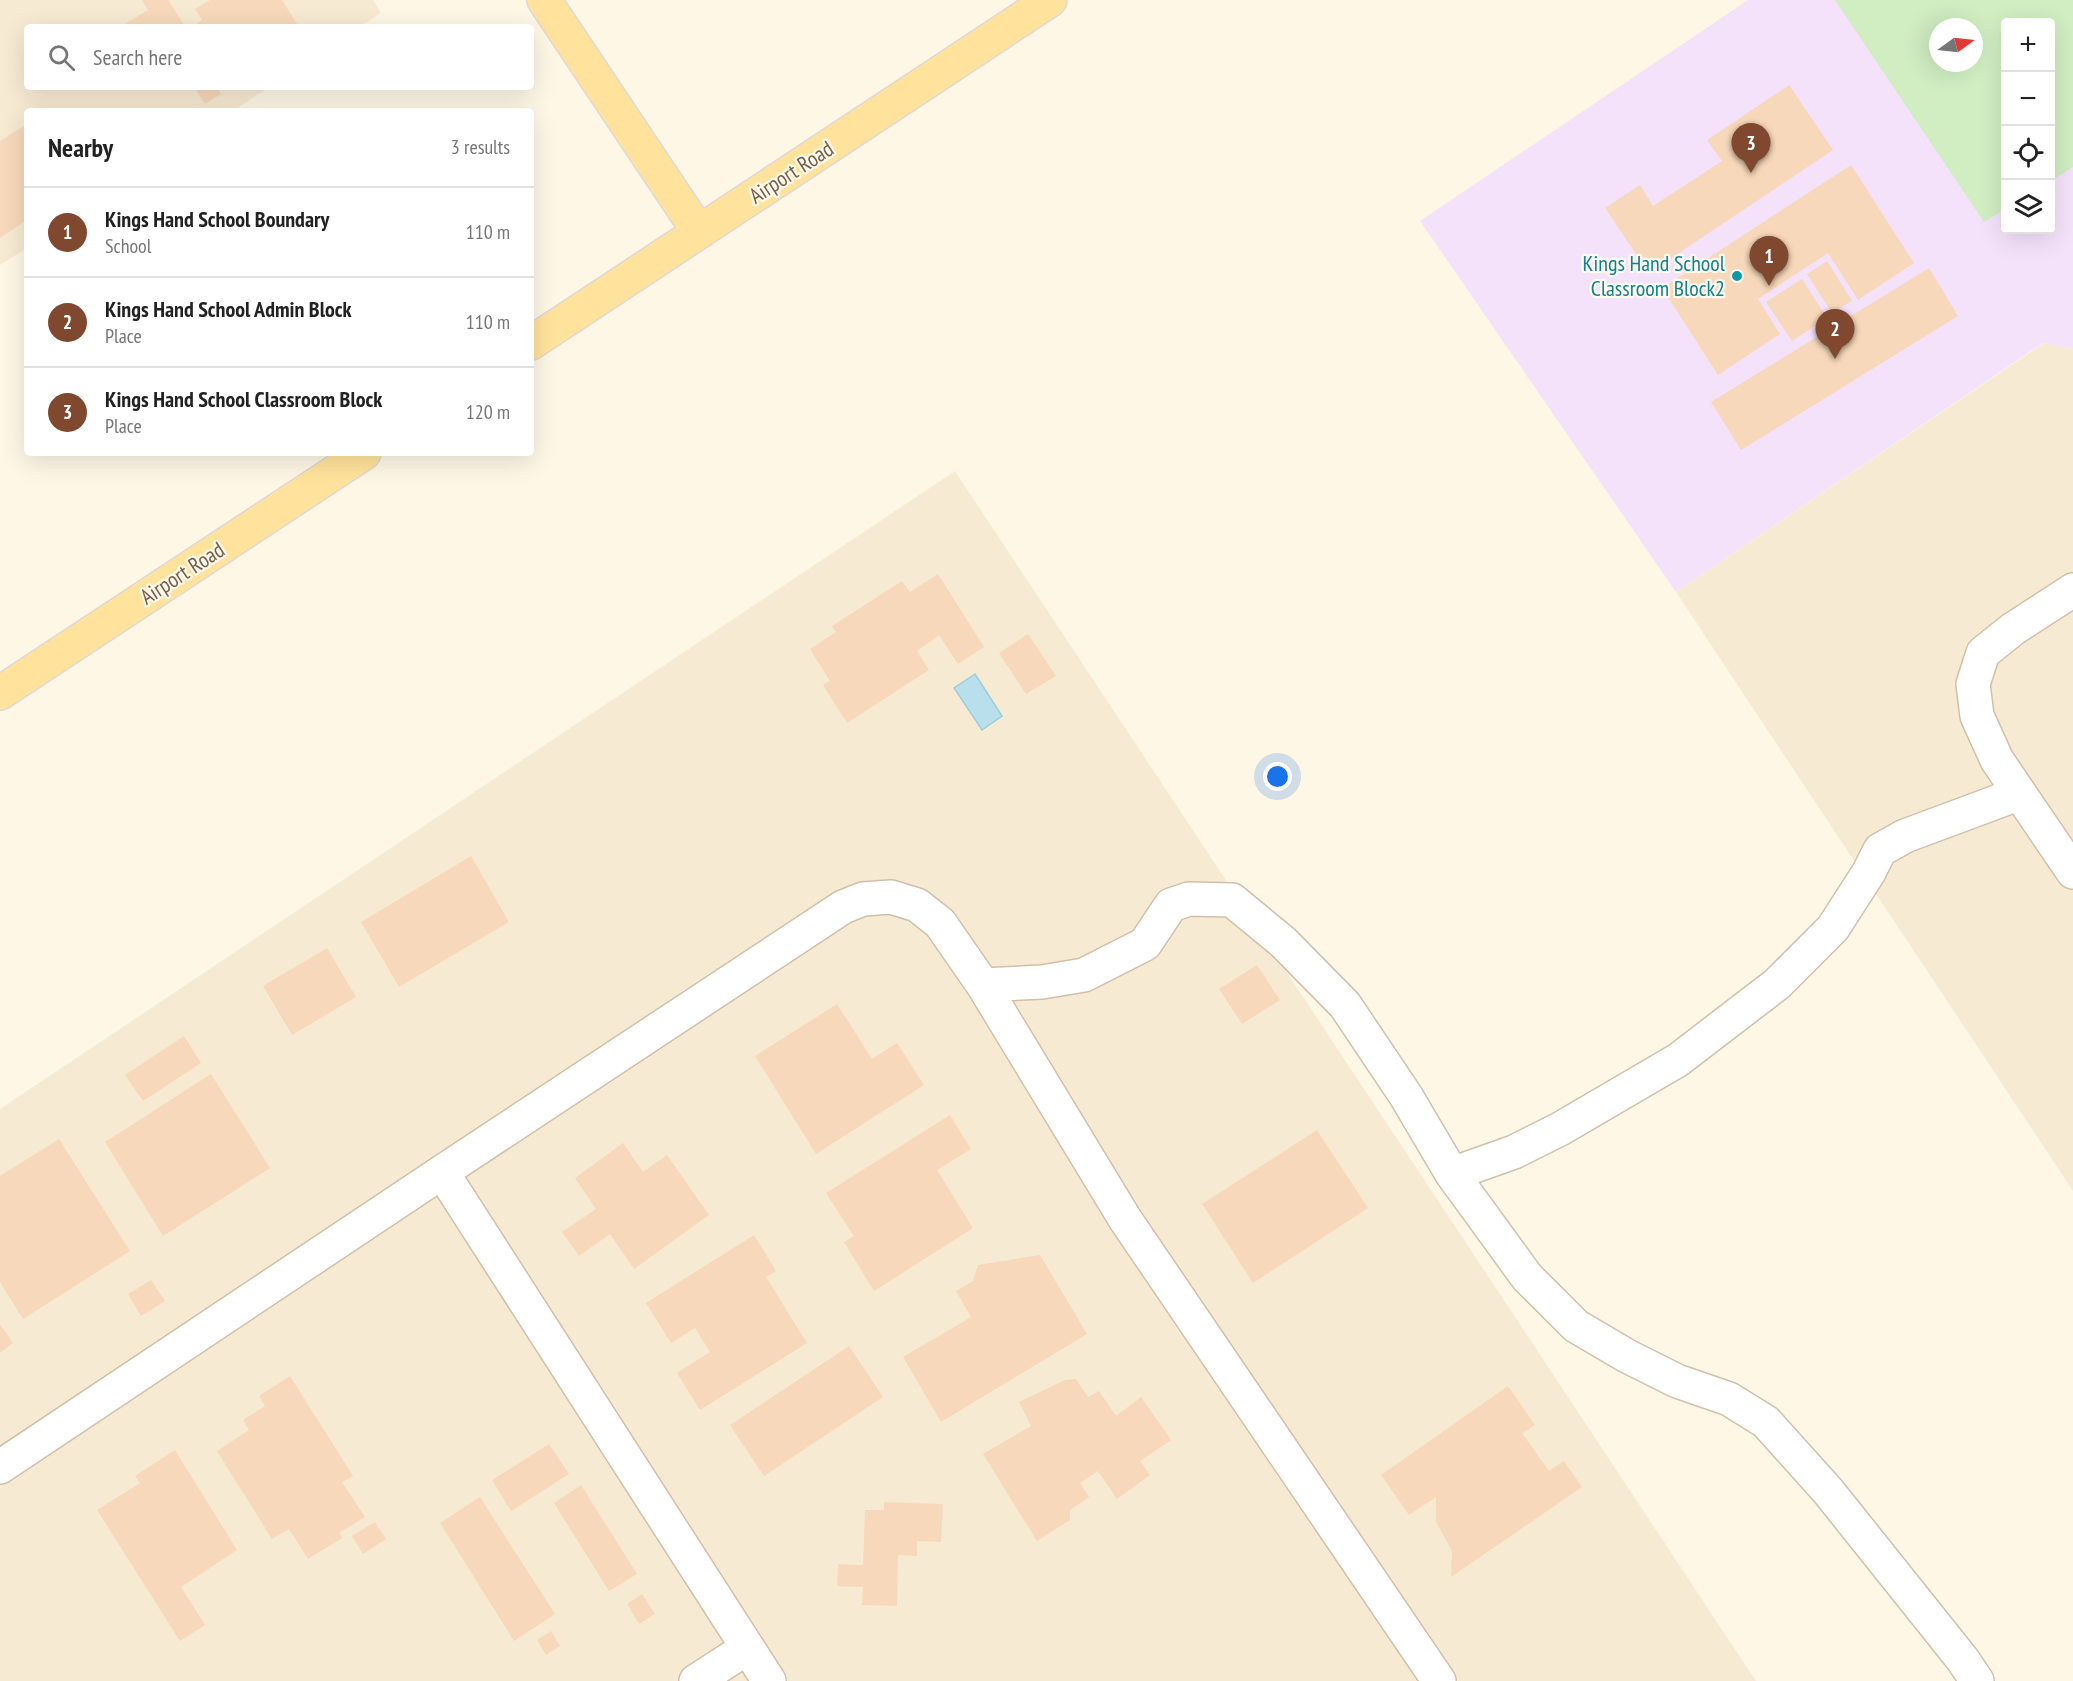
<!DOCTYPE html>
<meta charset="utf-8">
<style>
body{margin:0;font-family:"PT Sans Narrow",sans-serif;background:#f6f6f6;color:#222}
.controls{position:absolute;right:18px;top:18px;display:grid;overflow:hidden;border-radius:6px;box-shadow:0 6px 24px #0002}
.controls button{width:54px;height:54px;display:grid;place-items:center;padding:0;border:0;border-bottom:2px solid #e0e0e0;background:#fff;color:#222;font:30px sans-serif}
.compass{position:absolute;left:1929px;top:18px;width:54px;height:54px;border-radius:50%;background:#fff;box-shadow:0 6px 24px #0002;rotate:75deg}
.you{position:absolute;left:1278px;top:777px;width:21px;height:21px;margin:-15px;border:4px solid #fff;border-radius:50%;background:#1a73e8;box-shadow:0 0 0 9px #1a73e833}
.badge{display:grid;place-items:center;width:39px;height:39px;border-radius:50%;background:#80482f;color:#fff;font-size:20px;font-weight:700}
.pin{position:absolute;translate:-50% -50px;filter:drop-shadow(0 2px 3px #0008)}
.pin::after{content:'';position:absolute;top:32px;width:21px;height:18px;background:inherit;clip-path:polygon(0 0,100% 0,50% 100%)}
.list{margin:0;padding:0;list-style:none}
h2{display:flex;justify-content:space-between;align-items:center;height:78px;margin:0;padding:0 24px;font-size:26px}
h2 small{font-size:20px;font-weight:400;color:#767676}
.list li{display:grid;grid-template-columns:39px 1fr auto;gap:18px;align-items:center;box-sizing:border-box;height:90px;padding:0 24px;border-top:2px solid #e0e0e0}
.list b{display:block;font-size:22px;white-space:nowrap}
.list p{margin:0;font-size:20px;white-space:nowrap;color:#767676}
.list em{font-size:20px;font-style:normal;color:#767676}
.icon{flex:none;width:33px;height:33px;fill:none;stroke:currentColor;stroke-width:2;stroke-linecap:round;stroke-linejoin:round}
.map{position:relative;flex:none;width:2073px;height:1681px;overflow:hidden}
.search{position:absolute;background:#fff;box-shadow:0 6px 24px #0002;left:24px;top:24px;width:510px;height:66px;display:flex;align-items:center;gap:15px;box-sizing:border-box;padding:0 21px;border-radius:6px;color:#767676;font-size:22px}
.panel{position:absolute;background:#fff;box-shadow:0 6px 24px #0002;left:24px;top:108px;width:510px;height:348px;border-radius:6px}
.map>svg:first-child{display:block}
</style>
<div class="map">
<svg width="2073" height="1681" viewBox="0 0 2073 1681">
<rect width="100%" height="100%" fill="#fef7e6"/>
<path fill="#f7ead3" d="M0,0H373L381,13L359,27H27V87H269L233,111H27V248L0,265Z
M2044,343L2073,349V1191L1676,592Z
M955,471L1756,1681H0V1109Z"/>
<path fill="#f4e2fb" fill-rule="evenodd" d="M1748,0H2073V349L2043,343L1676,592L1420,221ZM2006,22H2050V230H2006ZM1938,27H1974V63H1938Z"/>
<path fill="#d0eec2" fill-rule="evenodd" d="M1835,0H2073V167L2051,181L2050,22H2006L2005,209L1984,222ZM1938,27H1974V63H1938Z"/>
<path fill="#b8dfeb" stroke="#9dcedd" stroke-width="1.5" d="M975,674L1002,716L982,730L954,688Z"/>
<path fill="#f7d8ba" d="M142,0H168L184,25L181,27H120L148,10Z
M210,0H282L299,27H191L202,20L195,9Z
M1789,85L1833,150L1649,273L1605,208L1640,185L1653,206L1722,161L1707,140Z
M194,87H217L221,94L205,104Z
M27,124V220L0,238V141Z
M1851,165L1914,263L1858,300L1828,253L1758,299L1780,334L1718,375L1662,288Z
M1827,261L1852,301L1832,313L1807,274Z
M1929,268L1958,316L1741,450L1711,402Z
M1802,279L1827,318L1792,341L1766,302Z
M938,574L984,647L958,664L939,635L917,651L929,670L847,723L823,685L830,681L810,649L836,632L832,626L902,581L910,592Z
M1028,634L1056,676L1026,694L999,653Z
M471,856L509,922L399,987L361,922Z
M327,948L356,997L292,1035L263,986Z
M1257,965L1280,1000L1242,1024L1219,989Z
M837,1004L872,1059L897,1043L924,1085L816,1154L755,1056Z
M184,1036L201,1063L143,1101L125,1075Z
M211,1074L270,1168L163,1236L105,1142Z
M950,1115L971,1149L937,1170L973,1228L874,1291L844,1242L854,1236L826,1193Z
M1317,1130L1368,1208L1253,1283L1202,1204Z
M59,1139L130,1251L23,1319L0,1282V1176Z
M623,1143L643,1172L667,1155L709,1215L634,1269L610,1234L579,1256L562,1232L596,1209L575,1178Z
M754,1235L776,1271L766,1277L807,1343L700,1410L677,1373L710,1352L695,1328L671,1343L646,1303Z
M1040,1255L1087,1334L941,1422L903,1357L971,1317L956,1291L973,1281L978,1265Z
M151,1280L165,1301L141,1316L128,1294Z
M0,1324L13,1343L0,1353Z
M849,1346L883,1397L764,1476L730,1425Z
M290,1376L353,1476L342,1482L365,1517L339,1533L342,1538L308,1559L289,1529L272,1539L217,1451L249,1430L243,1420L265,1406L259,1396Z
M1076,1379L1088,1397L1099,1391L1116,1416L1141,1397L1171,1440L1140,1461L1150,1475L1117,1499L1098,1471L1080,1483L1089,1497L1070,1510V1520L1037,1541L983,1454L1031,1426L1019,1402L1065,1380Z
M1508,1386L1535,1425L1522,1433L1549,1471L1564,1461L1582,1487L1451,1577L1452,1551L1436,1522V1497L1409,1515L1381,1475Z
M549,1444L569,1474L511,1511L492,1480Z
M175,1450L237,1550L181,1587L205,1625L180,1641L97,1510L140,1483L135,1476Z
M581,1485L637,1574L609,1591L554,1503Z
M480,1497L555,1614L514,1641L440,1523Z
M884,1502L943,1504L941,1542L917,1541V1556L898,1555L897,1606L862,1605L863,1587L837,1586L838,1564L863,1565L865,1510H884Z
M375,1522L386,1539L363,1554L352,1536Z
M642,1594L655,1614L639,1624L627,1604Z
M551,1631L560,1646L546,1655L537,1640Z"/>
<g fill="none" stroke-linecap="round" stroke-linejoin="round">
<g stroke="#d2bfaa" stroke-width="36">
<path id="minor" d="M2073,590L2013,629L1983,653L1973,684L1977,716L1997,760L2073,872
M983,985L1042,982L1084,975L1145,944L1171,905L1189,899L1232,900L1283,942L1345,1005L1406,1096L1452,1174L1527,1277L1576,1326L1627,1356L1677,1381L1729,1399L1766,1422L1828,1491L1963,1660L1977,1681
M442,1172L769,1681
M1452,1174L1514,1152L1560,1129L1678,1060L1777,984L1833,928L1869,872L1880,850L1905,836L2018,794
M0,1467L442,1172L843,907L863,899L891,897L917,905L940,923L983,985L1125,1219L1439,1681
M696,1681L747,1648"/>
</g>
<g stroke="#dfd8d3" stroke-width="36">
<path id="major" d="M544,0L699,232
M531,343L1050,0
M0,693L364,453"/>
</g>
<use href="#minor" stroke="#fff" stroke-width="33"/>
<use href="#major" stroke="#ffe39c" stroke-width="33"/>
</g>
<circle fill="#0f9aa8" stroke="#fffaee" stroke-width="2" cx="1737" cy="276" r="6"/>
<g text-anchor="middle" dominant-baseline="central" stroke-width="4.5" stroke-linejoin="round" paint-order="stroke">
<g font-size="22" fill="#7b5e47" stroke="#fffaee">
<text transform="translate(791 172) rotate(-33)">Airport Road</text>
<text transform="translate(182 573) rotate(-33)">Airport Road</text>
</g>
<g font-size="22" fill="#0d838f" stroke="#fffaee" text-anchor="end">
<text x="1725" y="263">Kings Hand School<tspan x="1725" dy="25">Classroom Block2</tspan></text>
</g>
</g>
</svg>
<div class="controls">
<button>+</button>
<button>−</button>
<button><svg class="icon" aria-label="locate" viewBox="0 0 24 24"><circle cx="12" cy="12" r="6"/><path d="M12 2v4M12 18v4M2 12h4M18 12h4"/></svg></button>
<button><svg class="icon" aria-label="layers" viewBox="0 0 24 24"><path d="M12 4l9 5-9 5-9-5zM3 14l9 5 9-5"/></svg></button>
</div>
<svg class="compass" viewBox="-18 -18 36 36"><path d="M0-13l5 13h-10z" fill="#e53935"/><path d="M0 13l5-13h-10z" fill="#767676"/></svg>
<div class="you"></div>
<div class="pin badge" style="left:1769px;top:286px">1</div>
<div class="pin badge" style="left:1835px;top:359px">2</div>
<div class="pin badge" style="left:1751px;top:173px">3</div>
<div class="search"><svg class="icon" aria-label="search" viewBox="0 0 24 24"><circle cx="10" cy="10" r="6"/><path d="M15 15l6 6"/></svg>Search here</div>
<section class="panel">
<h2>Nearby<small>3 results</small></h2>
<ul class="list">
<li><span class="badge">1</span><div><b>Kings Hand School Boundary</b><p>School</p></div><em>110 m</em></li>
<li><span class="badge">2</span><div><b>Kings Hand School Admin Block</b><p>Place</p></div><em>110 m</em></li>
<li><span class="badge">3</span><div><b>Kings Hand School Classroom Block</b><p>Place</p></div><em>120 m</em></li>
</ul>
</section>
</div>
